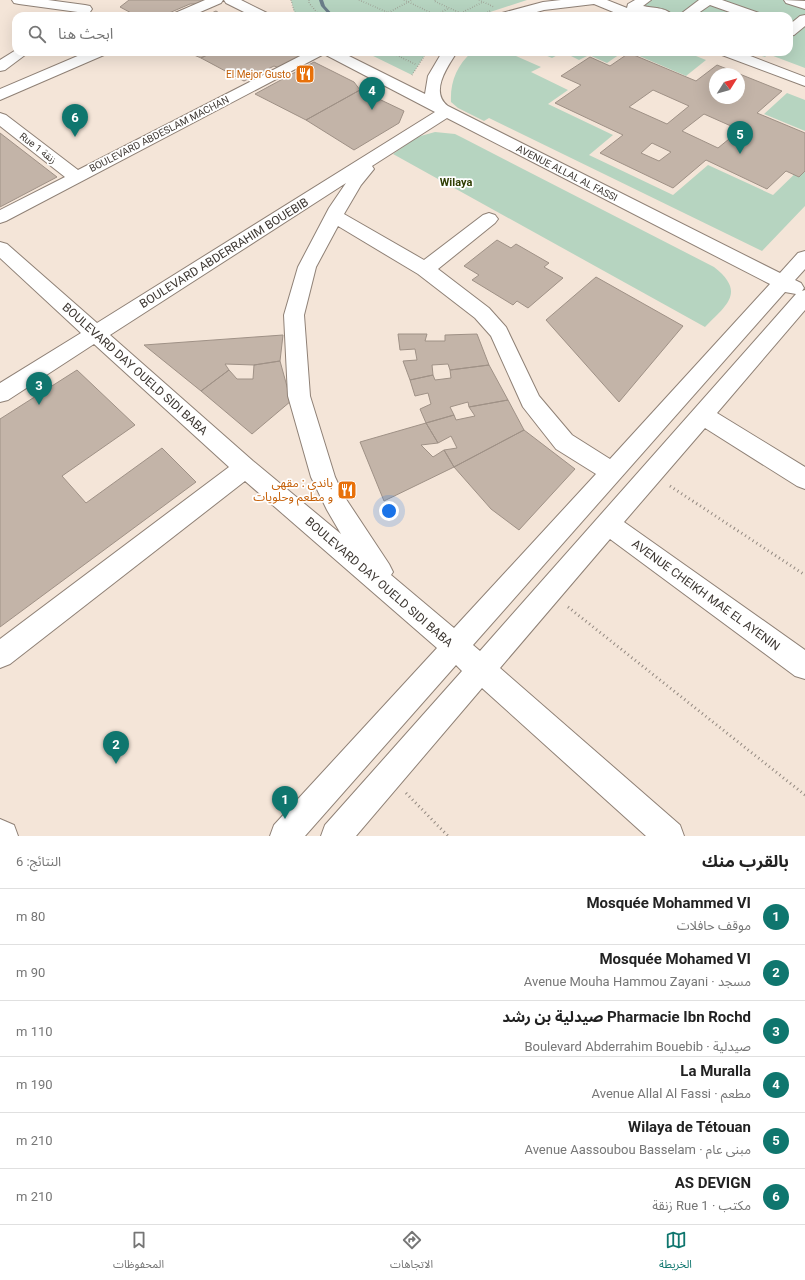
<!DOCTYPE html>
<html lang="ar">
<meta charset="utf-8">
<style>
body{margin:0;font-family:Roboto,"Noto Sans Arabic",sans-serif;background:#f6f6f6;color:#222;direction:rtl}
.compass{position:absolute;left:709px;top:68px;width:36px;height:36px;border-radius:50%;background:#fff;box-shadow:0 4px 16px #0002;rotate:53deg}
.you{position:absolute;left:389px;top:511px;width:14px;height:14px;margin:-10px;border:3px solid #fff;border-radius:50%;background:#1a73e8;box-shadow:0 0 0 6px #1a73e833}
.badge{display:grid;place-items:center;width:26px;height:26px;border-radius:50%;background:#0f766e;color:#fff;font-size:13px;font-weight:700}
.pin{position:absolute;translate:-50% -33px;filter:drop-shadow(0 1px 2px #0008)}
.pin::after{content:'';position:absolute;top:21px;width:14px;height:12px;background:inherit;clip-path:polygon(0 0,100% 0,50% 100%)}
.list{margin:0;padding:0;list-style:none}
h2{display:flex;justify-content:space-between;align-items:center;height:52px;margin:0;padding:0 16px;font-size:17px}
h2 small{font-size:13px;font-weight:400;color:#767676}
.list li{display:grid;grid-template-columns:26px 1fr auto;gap:12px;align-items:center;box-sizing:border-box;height:56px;padding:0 16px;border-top:1px solid #e0e0e0}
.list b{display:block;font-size:15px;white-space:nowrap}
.list p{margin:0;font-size:13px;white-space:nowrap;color:#767676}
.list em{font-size:13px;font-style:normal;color:#767676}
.icon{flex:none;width:22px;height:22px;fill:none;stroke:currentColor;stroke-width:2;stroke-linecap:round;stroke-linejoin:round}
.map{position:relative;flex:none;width:805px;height:836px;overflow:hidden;direction:ltr}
.search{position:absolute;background:#fff;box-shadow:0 4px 16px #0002;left:12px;right:12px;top:12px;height:44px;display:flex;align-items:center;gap:10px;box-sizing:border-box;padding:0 14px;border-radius:12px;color:#767676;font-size:15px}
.sheet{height:388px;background:#fff}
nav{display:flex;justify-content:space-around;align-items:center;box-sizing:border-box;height:56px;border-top:1px solid #e0e0e0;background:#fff;font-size:11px;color:#767676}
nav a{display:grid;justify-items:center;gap:2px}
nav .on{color:#0f766e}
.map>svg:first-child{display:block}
</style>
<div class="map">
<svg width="805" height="836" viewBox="0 0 805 836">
<rect width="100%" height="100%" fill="#f4e5d8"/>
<path fill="#b6d4c0" d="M291,0H527L478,16H298L294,11Z
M644,0H791L805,5V68L768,54L765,57L751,52H789V16H666L633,7Z
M365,52H427L412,75Z
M472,52H507L541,67L531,72L568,90L548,104L613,135L589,155L673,195L708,165L773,195L805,164V206L762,251L489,118L484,121L458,108L451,102C450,82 457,65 472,52Z
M538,52H623L607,63L589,55L579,60L563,52L552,58Z
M630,52H686L706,60L686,76Z
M787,93L805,100V131L764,114Z
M435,132L455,134L463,138L714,267C746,292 727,305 705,327L393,154L417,137Z"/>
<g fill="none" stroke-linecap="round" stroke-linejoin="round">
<path fill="#6a7d89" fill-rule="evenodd" d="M319,0H323L325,6L334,16H330L321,6Z"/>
</g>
<path fill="#c3b4a8" stroke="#9f9186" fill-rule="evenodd" d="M129,0H209L199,4H190L162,16H137L120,7Z
M216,11L224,16H205Z
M187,52H213L201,58Z
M213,52H290L300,57L279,68L274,66L244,81L201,58Z
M629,53L696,81L717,65L782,91L757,113L805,133V171L799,177L786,171L767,189L706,160L673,188L600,153L623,135L555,103L581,85L561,76L590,57L610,66ZM715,74H739V92L742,93L739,98L733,101L726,98H715ZM653,90L689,106L667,124L629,107ZM704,114L740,130L718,148L682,131ZM652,143L671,152L659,161L641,153Z
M314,62L354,82L360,90L306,120L255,94Z
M360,90L404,111L399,123L354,150L306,120Z
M0,133L57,177L0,207Z
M497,240L511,248L516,244L549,263L544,267L563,278L528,308L517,301L513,305L472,280L479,275L464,266Z
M596,277L683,326L619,402L546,320Z
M398,334H427L425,341H445V335L477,334L489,365L450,370L448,364L432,365L433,375L410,380L403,361L417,360L415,349L400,350Z
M283,335L280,361L254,365L225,364L229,370L201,391L144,345Z
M280,361L291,401L252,434L201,391L229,370L237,379H253L254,365Z
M489,365L508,400L469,407L468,402L450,407L454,415L426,423L420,409L431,404L428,393L415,396L410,380L433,375L435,380L451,378L450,370Z
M77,370L135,425L62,476L86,503L162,448L196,482L0,627V419Z
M508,400L524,430L454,467L444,450L457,448L451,436L438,443L426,423L454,415L456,420L475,416L469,407Z
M426,423L438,443L421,445L433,457L444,450L454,467L384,501L360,442Z
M524,430L575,469L519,530L491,509L454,467Z"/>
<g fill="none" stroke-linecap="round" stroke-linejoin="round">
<g stroke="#8f8176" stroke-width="2">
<path id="minor" d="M12,0H48L85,5L90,6L92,9L90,12L85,13L19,4L14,3Z
M205,0H223L221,3L191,16H173L175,13Z
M224,0H241L267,13L269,16H252L226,3Z
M561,0H607L627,8L628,4L635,0H651L643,6C652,8 667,7 673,16H647L641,14L642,16H623L594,4L544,10L522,16H500L502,13L543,2Z
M699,0H722L759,13L761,16H741L710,5L694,16H678Z
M784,0L805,1V9L786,3Z
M805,15V26L794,35L789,36V25L800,16Z
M16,50V52H29L5,70L0,71V60Z
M87,52H106L104,55L0,100V89Z
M308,52H341L425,94L428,76L441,54L442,52H457C448,66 429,92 448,106L780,273L798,253L805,251V269L795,280L801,283L804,288L802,291L805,290V310L717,413L805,467V489L797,486L705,428L624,522L805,650V679L795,676L610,539L500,668L680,825L684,836H646L482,688L356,836H321L325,825L462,671L456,665L305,836H270L274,825L437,648L245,481L10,664L0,668V639L229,467L94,344L8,400L0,402V383L81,333L0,258V242L7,244L97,323L435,112L324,54L6,221L0,223V210L65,177L0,126V113L6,115L78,170ZM447,118L770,284L610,459L572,435L539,396L506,327L489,308L438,269L495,223L498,219L495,215L489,213L483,215L424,260L344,214L361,185L374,169L372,166ZM346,183L329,208L298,267L284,315L288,396L311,477L327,510L341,534L253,461L110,335ZM338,226L418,274L475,318L491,336L523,407L556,449L596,474L454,628L391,575L393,572L389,564L344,496L335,477L310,396L304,315L316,267ZM785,292L796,294L480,651L473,645Z
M720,52H740L805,77V86L722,55Z
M0,819L14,825L18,836H0Z"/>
</g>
<path stroke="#938980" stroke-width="1.5" stroke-dasharray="0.5 2" stroke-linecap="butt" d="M291,0L294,11L298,16
M309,0V3L320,16
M359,0L396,16
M404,0L438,16
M435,0L434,1L467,16
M479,0L494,7
M461,13L483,2
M436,15L449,8
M382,16L412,0
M478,16L490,11
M390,52L417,65
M412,75L425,55"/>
<path stroke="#938980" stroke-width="3" stroke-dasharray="1 3.5" stroke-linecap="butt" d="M670,486L805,575
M568,607L805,795
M406,793L448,836"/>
<use href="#minor" fill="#fff" fill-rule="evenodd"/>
</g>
<defs>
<g id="restaurant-square" transform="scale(1)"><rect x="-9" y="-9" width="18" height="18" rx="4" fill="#e8710a" stroke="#fff"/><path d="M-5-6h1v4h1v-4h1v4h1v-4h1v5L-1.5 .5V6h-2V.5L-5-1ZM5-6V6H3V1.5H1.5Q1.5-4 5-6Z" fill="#fff"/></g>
</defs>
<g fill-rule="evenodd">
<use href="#restaurant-square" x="305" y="74"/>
<use href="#restaurant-square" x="347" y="490"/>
</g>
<g text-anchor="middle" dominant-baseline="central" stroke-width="3.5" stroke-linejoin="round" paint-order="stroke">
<g font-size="10" fill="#c56008" stroke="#fff" text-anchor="end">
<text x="291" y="74">El Mejor Gusto</text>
</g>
<g font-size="10" fill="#3d3732" stroke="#fff">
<text transform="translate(159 134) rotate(-27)">BOULEVARD ABDESLAM MACHAN</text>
<text transform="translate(38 148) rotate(38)">Rue 1 زنقة</text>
<text transform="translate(567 173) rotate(27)">AVENUE ALLAL AL FASSI</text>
</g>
<g font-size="11" font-weight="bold" fill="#303e04" stroke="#fff">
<text x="456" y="182">Wilaya</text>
</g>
<g font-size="12" fill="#3d3732" stroke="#fff">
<text transform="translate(224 253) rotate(-32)">BOULEVARD ABDERRAHIM BOUEBIB</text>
<text transform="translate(135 369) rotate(42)">BOULEVARD DAY OUELD SIDI BABA</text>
<text transform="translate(379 582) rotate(41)">BOULEVARD DAY OUELD SIDI BABA</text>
<text transform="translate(706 595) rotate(36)">AVENUE CHEIKH MAE EL AYENIN</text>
</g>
<g font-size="12" fill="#c56008" stroke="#fff" text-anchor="end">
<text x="333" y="483">باندي : مقهى<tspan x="333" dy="14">و مطعم وحلويات</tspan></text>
</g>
</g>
</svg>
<svg class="compass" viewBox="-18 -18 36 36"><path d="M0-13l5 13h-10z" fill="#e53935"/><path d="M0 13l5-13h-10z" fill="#767676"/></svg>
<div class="you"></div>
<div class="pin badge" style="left:285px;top:819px">1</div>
<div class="pin badge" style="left:116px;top:764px">2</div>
<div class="pin badge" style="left:39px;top:405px">3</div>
<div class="pin badge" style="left:372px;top:110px">4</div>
<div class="pin badge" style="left:740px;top:154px">5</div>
<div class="pin badge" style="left:75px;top:137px">6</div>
<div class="search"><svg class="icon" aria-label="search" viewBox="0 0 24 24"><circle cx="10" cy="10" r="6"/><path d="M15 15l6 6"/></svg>ابحث هنا</div>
</div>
<section class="sheet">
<h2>بالقرب منك<small>النتائج: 6</small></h2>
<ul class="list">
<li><span class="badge">1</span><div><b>Mosquée Mohammed VI</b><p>موقف حافلات</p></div><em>80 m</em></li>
<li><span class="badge">2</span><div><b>Mosquée Mohamed VI</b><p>مسجد · Avenue Mouha Hammou Zayani</p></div><em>90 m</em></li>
<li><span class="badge">3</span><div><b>Pharmacie Ibn Rochd صيدلية بن رشد</b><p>صيدلية · Boulevard Abderrahim Bouebib</p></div><em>110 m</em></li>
<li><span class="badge">4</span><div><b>La Muralla</b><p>مطعم · Avenue Allal Al Fassi</p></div><em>190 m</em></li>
<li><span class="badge">5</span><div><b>Wilaya de Tétouan</b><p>مبنى عام · Avenue Aassoubou Basselam</p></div><em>210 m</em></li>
<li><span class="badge">6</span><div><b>AS DEVIGN</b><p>مكتب · Rue 1 زنقة</p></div><em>210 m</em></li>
</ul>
</section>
<nav>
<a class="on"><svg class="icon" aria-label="map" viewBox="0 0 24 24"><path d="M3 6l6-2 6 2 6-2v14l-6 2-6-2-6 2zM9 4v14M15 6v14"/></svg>الخريطة</a>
<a><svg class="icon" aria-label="directions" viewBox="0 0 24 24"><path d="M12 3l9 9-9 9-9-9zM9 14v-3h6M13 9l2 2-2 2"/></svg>الاتجاهات</a>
<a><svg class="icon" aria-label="saved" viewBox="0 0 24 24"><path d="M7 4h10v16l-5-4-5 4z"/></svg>المحفوظات</a>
</nav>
